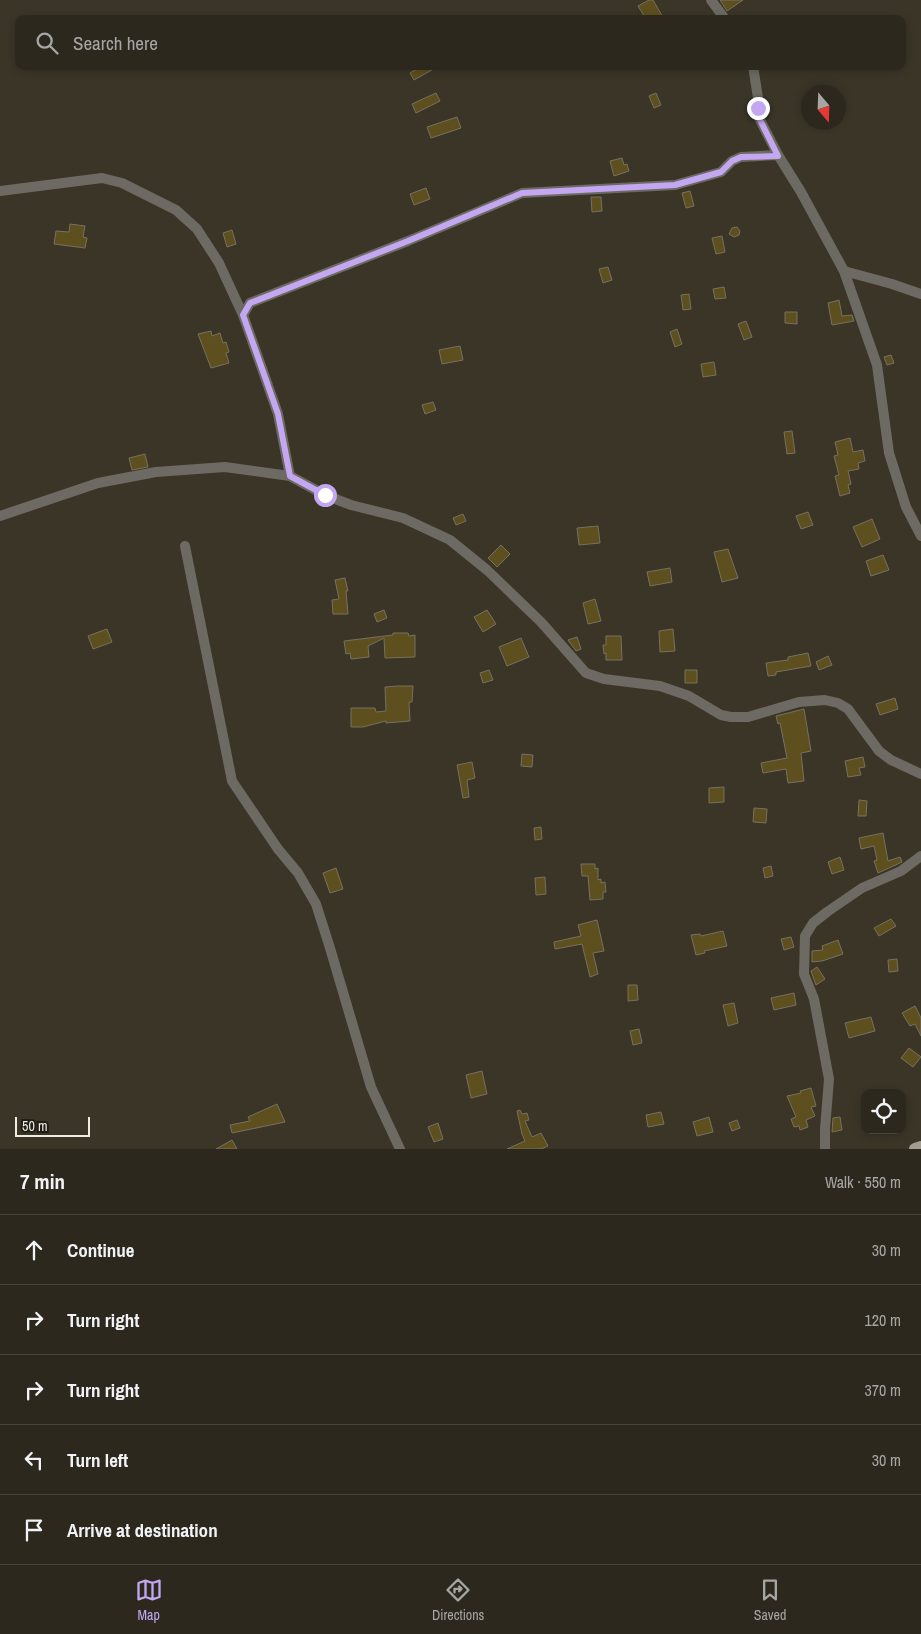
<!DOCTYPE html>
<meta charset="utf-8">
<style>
body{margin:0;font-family:"Archivo Narrow",sans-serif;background:#38342a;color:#f1f3f6}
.controls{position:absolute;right:15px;bottom:15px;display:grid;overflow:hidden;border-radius:10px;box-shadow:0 2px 8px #0003}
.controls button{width:45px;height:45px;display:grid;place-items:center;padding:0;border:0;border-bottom:1px solid #48443b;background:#2c281d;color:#f1f3f6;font:25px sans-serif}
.compass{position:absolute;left:801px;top:85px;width:45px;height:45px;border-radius:50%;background:#2c281d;box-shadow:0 2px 8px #0003;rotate:161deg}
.scale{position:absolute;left:15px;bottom:12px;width:75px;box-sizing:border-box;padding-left:5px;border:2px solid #efece3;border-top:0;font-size:14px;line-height:18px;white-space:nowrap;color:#efece3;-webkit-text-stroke:4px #1f1d16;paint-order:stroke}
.stop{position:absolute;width:15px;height:15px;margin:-11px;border:4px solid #c4a7f1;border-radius:50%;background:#fff}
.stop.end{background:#c4a7f1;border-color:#fff;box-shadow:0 1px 5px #0008}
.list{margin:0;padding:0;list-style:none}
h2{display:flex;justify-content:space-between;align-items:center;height:65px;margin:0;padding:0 20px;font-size:21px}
h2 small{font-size:16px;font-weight:400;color:#a6a6a4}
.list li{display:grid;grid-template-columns:32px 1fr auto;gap:15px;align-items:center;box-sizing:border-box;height:70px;padding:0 20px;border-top:1px solid #48443b}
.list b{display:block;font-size:19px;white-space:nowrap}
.list em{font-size:16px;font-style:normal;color:#a6a6a4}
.icon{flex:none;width:28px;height:28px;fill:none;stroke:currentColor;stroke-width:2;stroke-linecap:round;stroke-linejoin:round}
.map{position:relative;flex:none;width:921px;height:1149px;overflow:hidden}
.search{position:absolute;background:#2c281d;box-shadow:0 2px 8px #0003;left:15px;right:15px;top:15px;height:55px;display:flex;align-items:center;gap:12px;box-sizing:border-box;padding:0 18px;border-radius:10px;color:#a6a6a4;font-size:19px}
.sheet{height:415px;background:#2c281d}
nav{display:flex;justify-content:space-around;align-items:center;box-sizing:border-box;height:70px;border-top:1px solid #48443b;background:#2c281d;font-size:14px;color:#a6a6a4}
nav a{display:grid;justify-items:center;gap:2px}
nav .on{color:#c4a7f1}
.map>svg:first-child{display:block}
</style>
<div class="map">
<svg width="921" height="1149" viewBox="0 0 921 1149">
<rect width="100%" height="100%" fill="#3a3527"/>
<path fill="#5e4f1e" stroke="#767161" d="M649,0H653L664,19H646L638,6Z
M720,0H743L727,11Z
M422,66H439L414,80L410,73Z
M436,93L440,101L416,113L412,104Z
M656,93L661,105L654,108L649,96Z
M457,117L461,128L431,138L427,127Z
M622,158L624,165L627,164L629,171L614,176L610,161Z
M426,188L430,199L414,205L410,194Z
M690,191L694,206L686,208L682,193Z
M591,197H601L602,211L592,212Z
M70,224L85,226L83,237L87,238L85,248L54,244L56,231L69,232Z
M737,227L740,231L739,235L734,237L729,234L732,228Z
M232,230L236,244L227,247L223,233Z
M722,236L725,252L716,254L712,238Z
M608,267L612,280L603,283L599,269Z
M724,287L726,298L715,299L713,289Z
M689,294L691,309L683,310L681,295Z
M839,300L842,316L852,315L854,321L832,325L828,303Z
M785,312H797V324L785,323Z
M746,321L752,337L744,340L738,324Z
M677,329L682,344L675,347L670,332Z
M211,331L212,336L220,333L223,343L226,342L229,352L226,353L229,363L211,368L198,334Z
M460,346L463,360L442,364L439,350Z
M891,355L894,363L887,365L884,357Z
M714,362L716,375L703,377L701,364Z
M433,402L436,410L425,414L422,405Z
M792,431L795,453L787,454L784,432Z
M850,438L853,452L863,450L865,461L858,463L859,469L848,471L851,484L848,485L850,493L840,496L835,476L839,475L834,456L838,455L835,442Z
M145,454L148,467L132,470L129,458Z
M808,512L813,525L801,529L796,516Z
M463,514L466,521L456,525L453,518Z
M872,519L880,539L862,547L853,527Z
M598,526L600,543L579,545L577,528Z
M501,545L510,554L497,567L488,558Z
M728,549L738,578L722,582L714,552Z
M883,555L889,570L871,576L866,561Z
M670,568L672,582L650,586L647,572Z
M345,578L348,591H346L348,614H333L332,600L339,599L335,580Z
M595,599L601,621L588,624L583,603Z
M384,610L387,618L377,622L374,614Z
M487,610L496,624L483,632L474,617Z
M107,629L112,642L93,649L88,636Z
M673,629L675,651L660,652L659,631Z
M393,633H408L409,636L415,635V657L385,658L384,638L368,646L369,657L351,659L350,653L346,654L344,641L393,635Z
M606,636H621L622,660H606V653L604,654L603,645H606Z
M577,637L581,649L576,651L568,640Z
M521,638L529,657L507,666L499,647Z
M808,653L811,666L776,672V675L768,676L766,663L788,660V657Z
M828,656L832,665L819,670L816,662Z
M489,670L493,680L483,683L480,673Z
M685,670H697V683H685Z
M398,686H413L412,702H409L410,721L386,723V721L363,727H351V708H375L376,712L386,711L385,687Z
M895,698L898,709L880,715L876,704Z
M804,709L811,751L801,753L804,781L788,783L786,769L763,773L761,763L787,758L780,723L778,724L776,716Z
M522,754L533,755L532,767L521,766Z
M863,757L865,767L859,768L861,775L848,777L845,761Z
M472,762L475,778L467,780L469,797L463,798L457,765Z
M724,787V802L709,803V788Z
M859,800L867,801L866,816H858Z
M754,808L767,809L766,823L753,822Z
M541,827L542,839L535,840L534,828Z
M883,833L888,861L900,857L902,862L878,873L874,861L877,860L874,846L861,849L859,838Z
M840,857L844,870L832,874L828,862Z
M581,864H595V869L598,868V880L601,879V883L605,882L606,892H603V899L590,900L588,876H582Z
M771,866L773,876L765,878L763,868Z
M336,868L343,889L330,893L323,873Z
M545,877L546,894L536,895L535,878Z
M891,919L896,926L879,936L874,928Z
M597,920L604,951L593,953L598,974L590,977L582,944L555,949L554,942L581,936L578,925Z
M723,931L727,946L704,951L705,953L696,955L691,935L700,934L701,936Z
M791,937L794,947L784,950L781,939Z
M838,940L843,954L822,961L812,962V951L823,950L822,946Z
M897,959L898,971L889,972L888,960Z
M817,967L825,979L816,985L811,971Z
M628,985H637L638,1000L628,1001Z
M794,993L796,1005L774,1010L771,998Z
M734,1003L738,1023L728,1026L723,1005Z
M915,1006L921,1018V1036L915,1024L910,1026L902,1013Z
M871,1017L875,1031L849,1038L845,1023Z
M639,1029L642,1043L633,1045L630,1031Z
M909,1048L921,1057L913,1067L901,1058Z
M482,1071L487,1094L471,1098L466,1075Z
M811,1088L816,1106L811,1107L815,1116L806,1120L808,1127L800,1130L799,1126L794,1127L791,1119L796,1117L787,1096L801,1093L800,1091Z
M277,1104L285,1122L232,1133L230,1125L250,1121L248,1117Z
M520,1110L522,1114L527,1113L529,1120L525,1121L532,1137L541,1133L548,1146L541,1149H507L525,1141L522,1134L517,1111Z
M661,1112L664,1124L648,1127L646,1115Z
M709,1117L713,1132L697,1136L693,1122Z
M840,1117L842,1130L832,1132L833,1118Z
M737,1120L740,1128L732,1131L729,1123Z
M438,1123L443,1139L434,1142L428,1127Z
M232,1140L237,1149H216Z"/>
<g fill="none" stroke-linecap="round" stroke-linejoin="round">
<path stroke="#6c6a63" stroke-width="10" d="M711,0L725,19
M753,66L758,98V108L759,118L778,155L801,192L844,271L877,365L889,453L906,507L921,536
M0,191L102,178L122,183L176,210L197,229L219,263L243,315
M844,271L892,284L921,294
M290,476L278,414L243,315L250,303L408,241L522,193L675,185L721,172L732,161L741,157L778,155
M0,516L98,483L156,472L225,467L290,476L325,495L351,505L403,518L450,540L487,570L541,622L586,673L604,679L660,686L689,696L721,715L731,717H748L799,702L825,700L838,703L848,709L879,751L891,760L921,774
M185,546L232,781L278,849L298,873L316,904L330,948L371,1087L400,1149
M825,1149V1129L829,1079L814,999L804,974L805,936L813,923L827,912L862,888L901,871L921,856"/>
<path stroke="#a29d8f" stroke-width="12" d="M915,1149L921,1147"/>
</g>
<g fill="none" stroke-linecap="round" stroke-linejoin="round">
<path stroke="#c4a7f1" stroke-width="6" d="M325,495L290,476L278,414L243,315L250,303L408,241L522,193L675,185L721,172L732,161L741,157L778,156L759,118L758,108"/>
</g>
</svg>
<div class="controls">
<button><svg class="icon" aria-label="locate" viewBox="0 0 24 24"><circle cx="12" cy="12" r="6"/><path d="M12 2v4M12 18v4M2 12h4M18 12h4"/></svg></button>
</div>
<svg class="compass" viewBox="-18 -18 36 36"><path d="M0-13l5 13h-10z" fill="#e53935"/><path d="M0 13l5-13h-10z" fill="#a6a6a4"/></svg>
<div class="scale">50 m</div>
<div class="stop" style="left:325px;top:495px"></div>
<div class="stop end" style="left:758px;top:108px"></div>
<div class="search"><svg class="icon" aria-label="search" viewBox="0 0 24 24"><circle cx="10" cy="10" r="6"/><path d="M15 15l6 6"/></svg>Search here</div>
</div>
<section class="sheet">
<h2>7 min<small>Walk · 550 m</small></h2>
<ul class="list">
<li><svg class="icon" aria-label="ahead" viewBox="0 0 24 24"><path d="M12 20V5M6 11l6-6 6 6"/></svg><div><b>Continue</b></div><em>30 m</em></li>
<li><svg class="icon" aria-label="right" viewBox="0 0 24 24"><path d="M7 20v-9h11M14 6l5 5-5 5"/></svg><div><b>Turn right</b></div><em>120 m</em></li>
<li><svg class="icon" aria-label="right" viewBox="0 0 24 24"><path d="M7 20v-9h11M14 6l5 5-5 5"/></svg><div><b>Turn right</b></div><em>370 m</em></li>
<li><svg class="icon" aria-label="left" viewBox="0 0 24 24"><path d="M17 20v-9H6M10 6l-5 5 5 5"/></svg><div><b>Turn left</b></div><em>30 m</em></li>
<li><svg class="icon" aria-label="arrive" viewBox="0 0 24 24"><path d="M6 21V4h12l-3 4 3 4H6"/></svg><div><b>Arrive at destination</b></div></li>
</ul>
</section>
<nav>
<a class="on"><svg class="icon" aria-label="map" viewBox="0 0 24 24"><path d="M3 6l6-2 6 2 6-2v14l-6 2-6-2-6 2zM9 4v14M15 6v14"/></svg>Map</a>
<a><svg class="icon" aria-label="directions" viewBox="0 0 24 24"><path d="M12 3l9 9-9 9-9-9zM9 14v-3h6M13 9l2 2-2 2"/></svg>Directions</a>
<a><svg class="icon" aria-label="saved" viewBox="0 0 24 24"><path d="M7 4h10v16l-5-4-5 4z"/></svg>Saved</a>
</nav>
